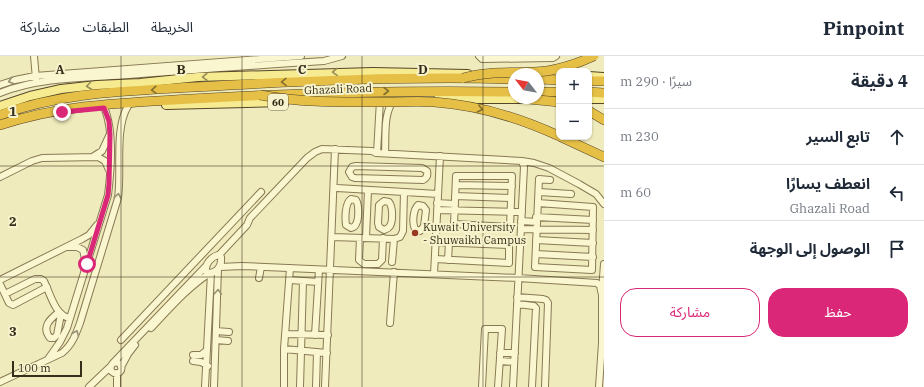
<!DOCTYPE html>
<html lang="ar">
<meta charset="utf-8">
<style>
body{margin:0;font-family:"IBM Plex Serif","Noto Sans Arabic",serif;background:#f2f2f3;color:#1f2937;direction:rtl}
.controls{position:absolute;right:12px;top:12px;display:grid;overflow:hidden;border-radius:8px;box-shadow:0 1px 3px #0004}
.controls button{width:36px;height:36px;display:grid;place-items:center;padding:0;border:0;border-bottom:1px solid #e0e1e3;background:#fff;color:#1f2937;font:20px sans-serif}
.compass{position:absolute;left:508px;top:12px;width:36px;height:36px;border-radius:50%;background:#fff;box-shadow:0 1px 3px #0004;rotate:301deg}
.scale{position:absolute;left:12px;bottom:10px;width:70px;box-sizing:border-box;padding-left:4px;border:2px solid #362d1a;border-top:0;font-size:11px;line-height:14px;white-space:nowrap;color:#362d1a;-webkit-text-stroke:3px #f7f3cc;paint-order:stroke}
.stop{position:absolute;width:12px;height:12px;margin:-9px;border:3px solid #db2777;border-radius:50%;background:#fff}
.stop.end{background:#db2777;border-color:#fff;box-shadow:0 1px 4px #0008}
.list{margin:0;padding:0;list-style:none}
h2{display:flex;justify-content:space-between;align-items:center;height:52px;margin:0;padding:0 16px;font-size:17px}
h2 small{font-size:13px;font-weight:400;color:#747a83}
.list li{display:grid;grid-template-columns:26px 1fr auto;gap:12px;align-items:center;box-sizing:border-box;height:56px;padding:0 16px;border-top:1px solid #e0e1e3}
.list b{display:block;font-size:15px;white-space:nowrap}
.list p{margin:0;font-size:13px;white-space:nowrap;color:#747a83}
.list em{font-size:13px;font-style:normal;color:#747a83}
.actions{display:flex;gap:8px;padding:12px 16px}
.actions a{flex:1;padding:9px 0;border:1px solid #db2777;border-radius:16px;text-align:center;font-size:14px;color:#db2777}
.actions .main{background:#db2777;color:#fff}
.icon{flex:none;width:22px;height:22px;fill:none;stroke:currentColor;stroke-width:2;stroke-linecap:round;stroke-linejoin:round}
.map{position:relative;flex:none;width:604px;height:331px;overflow:hidden;direction:ltr}
header{display:flex;align-items:center;gap:24px;box-sizing:border-box;height:56px;padding:0 20px;background:#fff;border-bottom:1px solid #e0e1e3}
header strong{font-size:19px}
nav{display:flex;gap:22px;margin-inline-start:auto;font-size:14px}
main{display:flex}
aside{flex:1;background:#fff}
.map>svg:first-child{display:block}
</style>
<header>
<strong>Pinpoint</strong>
<nav><a>الخريطة</a><a>الطبقات</a><a>مشاركة</a></nav>
</header>
<main>
<aside>
<h2>4 دقيقة<small>سيرًا · 290 m</small></h2>
<ul class="list">
<li><svg class="icon" aria-label="ahead" viewBox="0 0 24 24"><path d="M12 20V5M6 11l6-6 6 6"/></svg><div><b>تابع السير</b></div><em>230 m</em></li>
<li><svg class="icon" aria-label="left" viewBox="0 0 24 24"><path d="M17 20v-9H6M10 6l-5 5 5 5"/></svg><div><b>انعطف يسارًا</b><p>Ghazali Road</p></div><em>60 m</em></li>
<li><svg class="icon" aria-label="arrive" viewBox="0 0 24 24"><path d="M6 21V4h12l-3 4 3 4H6"/></svg><div><b>الوصول إلى الوجهة</b></div></li>
</ul>
<div class="actions"><a class="main">حفظ</a><a>مشاركة</a></div>
</aside>
<div class="map">
<svg width="604" height="331" viewBox="0 0 604 331">
<rect width="100%" height="100%" fill="#f0ebbc"/>
<g fill="none" stroke-linecap="round" stroke-linejoin="round">
<g stroke="#887a55" stroke-width="8">
<path id="minor" d="M34,0L36,23
M479,0L482,3L553,2L556,0
M0,29L15,24L35,20L301,0
M0,37C40,21 87,22 129,19C194,14 259,9 324,5L342,0
M377,97L380,44
M385,97C386,83 383,55 394,45
M94,100L102,95L109,80
M356,110L422,112L427,115C428,119 427,122 423,124L355,122L352,121L349,116L352,111Z
M456,120H512L510,171L454,168Z
M0,121L32,105L42,102L98,101L105,105L109,114
M456,129L512,130
M337,132L438,138
M539,136L571,138
M455,140L511,142
M351,143L356,144C359,149 359,163 356,168C355,171 354,171 351,172L346,169C345,162 345,147 351,143Z
M384,145L389,146C393,151 393,165 390,170C388,173 387,173 384,174L379,171L378,167L379,149Z
M437,147L455,148
M538,147L593,151L592,214L535,211L539,123L550,124
M418,149L423,150L426,154L424,170L420,175L415,173C412,167 413,154 418,149Z
M437,154L522,156
M536,161L593,164
M521,165L537,166
M521,173L593,174
M332,181L394,183L400,181L403,175L404,136
M360,182L359,204L364,208H378L382,204L383,182
M366,182L368,134
M536,184L593,187
M68,191H77L83,194L86,207
M536,198L593,201
M218,199L221,201C222,210 217,217 208,217L206,215C205,208 211,201 218,199Z
M219,199L247,169L250,162L307,102L315,96L322,93L372,95L376,97L522,105L534,107L549,112L579,128L596,138L604,148
M435,203L509,207V189L435,186
M448,204L449,187
M392,206L394,183
M220,211L242,210L518,222L597,227L600,230L602,239V287L599,331
M434,218L440,100
M259,222L261,211
M0,224L82,183L89,179L97,169
M290,224L318,226
M0,228L9,247L13,249L47,231
M602,235L604,208
M5,238L35,223H41L44,225C50,237 55,260 70,262
M517,241L543,243L546,244L548,247L545,331
M517,248L534,250L536,252L532,331
M59,256C50,263 41,271 50,282H54L57,279L61,258
M390,267L394,216
M151,272C168,254 189,230 210,217
M216,275L229,276
M285,278L328,279
M315,279L319,214
M121,284L261,136
M216,284L228,285
M284,293L327,297
M500,297H515
M193,299H201L207,294
M48,303L60,286L67,272L108,139C111,115 114,74 104,51
M193,305L201,306L208,310
M500,305L514,306
M110.5 312a5.5 5.5 0 1 1 11 0a5.5 5.5 0 1 1-11 0Z
M113,307L206,210
M121,311L128,298L135,289
M117,317V331
M0,326L62,297C72,289 76,278 80,267L118,142C122,115 114,73 128,50
M89,331L111,310
M205,331L211,217
M214,331L218,213
M284,331V293L290,212
M300,331L303,225
M316,331L317,296
M325,331L335,93
M482,331L485,273H502L498,331
M513,331L524,111L522,105"/>
</g>
<g stroke="#55462a" stroke-width="10">
<path id="major" d="M589,20L603,21
M438,43H524
M589,43H604
M166,49L285,46
M0,50L30,40L61,33L97,29L140,27L198,21L373,16L468,18"/>
</g>
<g stroke="#55462a" stroke-width="10">
<path id="highway" d="M538,23L559,24
M589,25H604
M538,36H559
M589,36L604,37
M589,55L604,64
M0,59C62,36 129,35 194,31C300,25 407,20 514,23
M0,69C63,48 125,47 191,43C299,37 406,34 514,36
M561,81L604,101"/>
</g>
<use href="#minor" stroke="#faf6cf" stroke-width="6"/>
<use href="#major" stroke="#f6eb90" stroke-width="8"/>
<use href="#highway" stroke="#e5bf46" stroke-width="9"/>
<g stroke="#55462a" stroke-width="10" stroke-linecap="butt">
<path id="highway-bridge" d="M463,22C490,14 519,18 547,15C564,12 579,7 594,0
M260,39C302,47 346,46 388,46C403,46 418,45 434,46C477,49 520,62 559,80
M518,42L559,46"/>
</g>
<use href="#highway-bridge" stroke="#e5bf46" stroke-width="9"/>
</g>
<defs><path id="oneway-chevron" d="M-2-3.5L2.5 0L-2 3.5" fill="none" stroke-width="1.6" stroke-linecap="round" stroke-linejoin="round"/></defs>
<g stroke="#968c55">
<use href="#oneway-chevron" transform="translate(335 16) rotate(178)"/>
<use href="#oneway-chevron" transform="translate(205 21) rotate(178)"/>
<use href="#oneway-chevron" transform="translate(89 30) rotate(173)"/>
</g>
<g stroke="#989274">
<use href="#oneway-chevron" transform="translate(11 25) rotate(163)"/>
<use href="#oneway-chevron" transform="translate(118 140) rotate(-79)"/>
<use href="#oneway-chevron" transform="translate(218 236) rotate(-87)"/>
<use href="#oneway-chevron" transform="translate(76 277) rotate(-67)"/>
</g>
<g stroke="#856f2e">
<use href="#oneway-chevron" transform="translate(284 26) rotate(178)"/>
<use href="#oneway-chevron" transform="translate(154 34) rotate(176)"/>
<use href="#oneway-chevron" transform="translate(386 35)"/>
<use href="#oneway-chevron" transform="translate(480 53) rotate(13)"/>
</g>
<g fill="none" stroke-linecap="round" stroke-linejoin="round">
<path stroke="#db2777" stroke-width="5" d="M62,56L104,52L109,65L110,79L109,128L108,139L87,208"/>
</g>
<path fill="none" stroke="#362d1a" stroke-width="1" stroke-opacity="0.55" d="M121,0V331M242,0V331M362,0V331M483,0V331M0,110H604M0,221H604"/>
<circle fill="#993922" stroke="#f7f3cc" stroke-width="1.5" cx="415" cy="177" r="4"/>
<g text-anchor="middle" dominant-baseline="central" stroke-width="4" stroke-linejoin="round" paint-order="stroke">
<rect fill="#f7f3cc" stroke="#70684f" stroke-width="1" x="268" y="38" width="20" height="16" rx="3"/>
<g font-size="10" font-weight="bold" fill="#362d1a">
<text x="278" y="46">60</text>
</g>
<g font-size="11" fill="#362d1a" stroke="#f7f3cc">
<text transform="translate(338 33) rotate(-2)">Ghazali Road</text>
</g>
<g font-size="11" fill="#362d1a" stroke="#f7f3cc" text-anchor="start">
<text x="423" y="171">Kuwait University<tspan x="423" dy="13">- Shuwaikh Campus</tspan></text>
</g>
</g>
<g font-size="13" text-anchor="middle" font-weight="bold" fill="#362d1a" stroke="#f7f3cc" stroke-width="4" stroke-linejoin="round" paint-order="stroke">
<text x="60" y="18">A</text>
<text x="181" y="18">B</text>
<text x="302" y="18">C</text>
<text x="423" y="18">D</text>
<text x="13" y="60">1</text>
<text x="13" y="170">2</text>
<text x="13" y="280">3</text>
</g>
</svg>
<div class="controls">
<button>+</button>
<button>−</button>
</div>
<svg class="compass" viewBox="-18 -18 36 36"><path d="M0-13l5 13h-10z" fill="#e53935"/><path d="M0 13l5-13h-10z" fill="#747a83"/></svg>
<div class="scale">100 m</div>
<div class="stop" style="left:87px;top:208px"></div>
<div class="stop end" style="left:62px;top:56px"></div>
</div>
</main>
